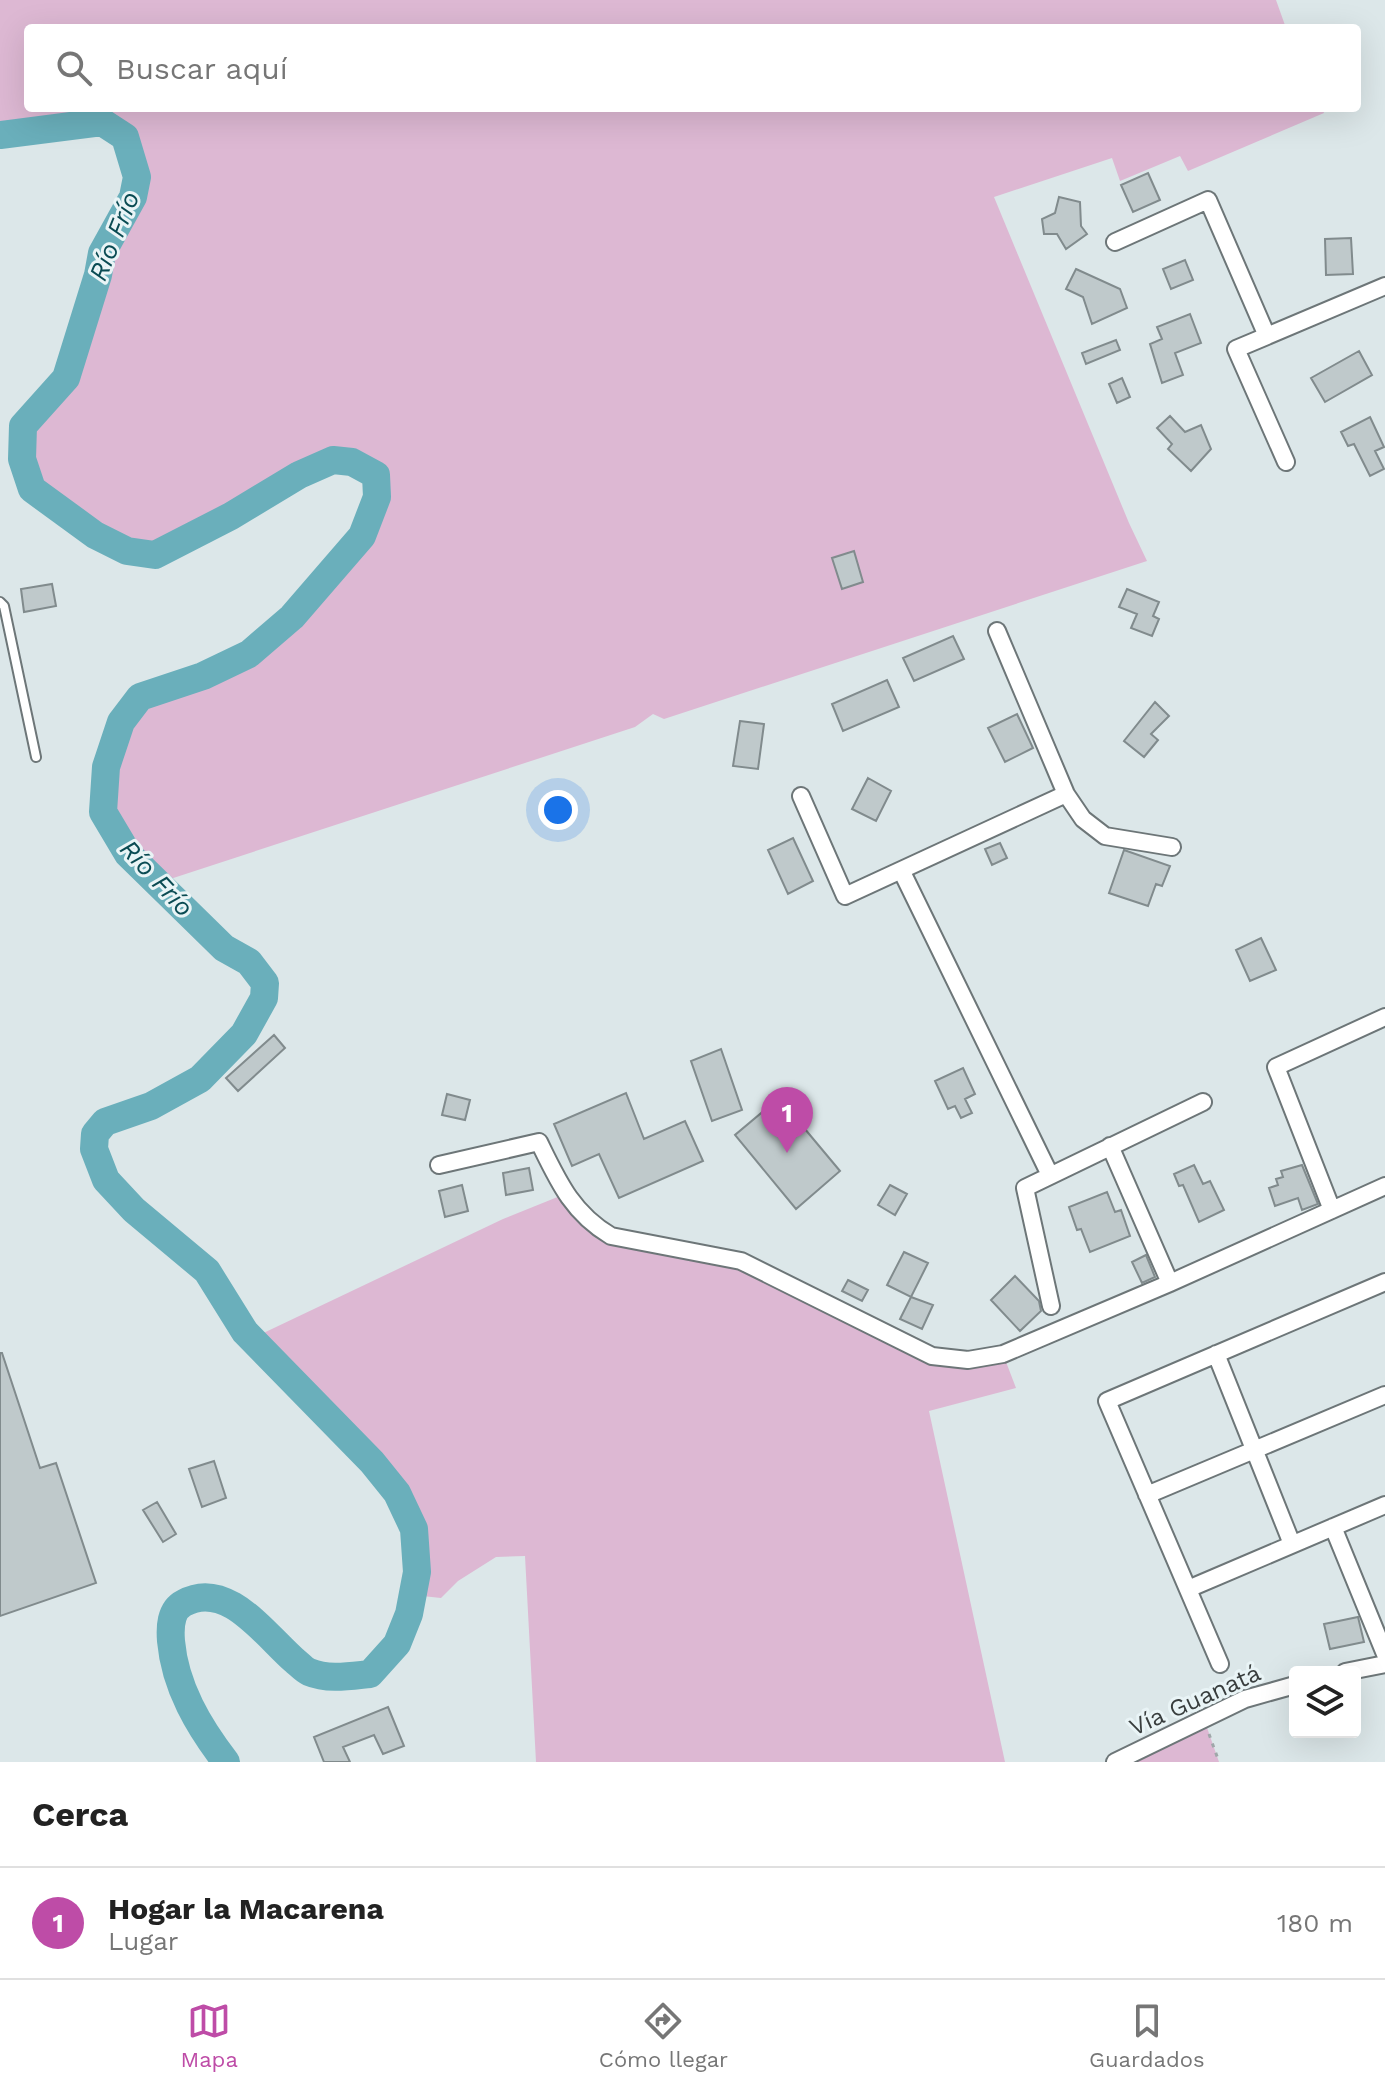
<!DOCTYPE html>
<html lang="es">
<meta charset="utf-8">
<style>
body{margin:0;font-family:"Work Sans",sans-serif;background:#f2f2f2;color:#222}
.controls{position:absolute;right:24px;bottom:24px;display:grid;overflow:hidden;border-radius:8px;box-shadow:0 8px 32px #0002}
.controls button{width:72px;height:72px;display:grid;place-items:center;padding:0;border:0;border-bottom:2px solid #e0e0e0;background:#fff;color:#222;font:40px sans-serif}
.you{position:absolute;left:558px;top:810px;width:28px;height:28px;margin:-20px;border:6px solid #fff;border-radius:50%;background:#1a73e8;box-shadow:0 0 0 12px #1a73e833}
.badge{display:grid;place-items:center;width:52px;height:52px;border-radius:50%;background:#be4ca7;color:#fff;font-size:26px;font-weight:700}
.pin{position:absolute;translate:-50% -66px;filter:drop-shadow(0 2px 4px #0008)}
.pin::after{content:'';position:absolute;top:42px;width:28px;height:24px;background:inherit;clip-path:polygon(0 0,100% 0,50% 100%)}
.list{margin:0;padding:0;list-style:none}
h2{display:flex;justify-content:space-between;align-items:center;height:104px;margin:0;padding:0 32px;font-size:34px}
h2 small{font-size:26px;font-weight:400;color:#767676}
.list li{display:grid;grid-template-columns:52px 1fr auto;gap:24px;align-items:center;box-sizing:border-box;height:112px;padding:0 32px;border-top:2px solid #e0e0e0}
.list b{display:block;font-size:30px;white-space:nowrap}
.list p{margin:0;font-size:26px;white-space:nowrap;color:#767676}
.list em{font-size:26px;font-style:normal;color:#767676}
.icon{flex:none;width:44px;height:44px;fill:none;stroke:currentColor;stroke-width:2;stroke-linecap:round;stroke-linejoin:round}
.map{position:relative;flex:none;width:1385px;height:1762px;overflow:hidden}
.search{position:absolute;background:#fff;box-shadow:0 8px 32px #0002;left:24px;right:24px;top:24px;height:88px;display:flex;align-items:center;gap:20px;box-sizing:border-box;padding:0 28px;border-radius:8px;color:#767676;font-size:30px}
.sheet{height:216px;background:#fff}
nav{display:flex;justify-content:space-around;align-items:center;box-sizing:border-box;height:112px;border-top:2px solid #e0e0e0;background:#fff;font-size:22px;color:#767676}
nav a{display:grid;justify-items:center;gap:4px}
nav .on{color:#be4ca7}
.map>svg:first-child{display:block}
</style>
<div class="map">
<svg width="1385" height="1762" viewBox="0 0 1385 1762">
<rect width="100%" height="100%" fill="#dce7e9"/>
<path fill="#ddb8d3" d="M0,0H1276L1286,28H28V108H1322L1324,113L1188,171L1180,156L1120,181L1112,158L994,197L1129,523L1147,561L664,719L653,714L635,727L158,883L128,854L103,812L106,767L121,722L140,697L203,676L249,654L292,617L362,536L377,498L376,475L352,462L333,460L299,475L231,516L155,555L127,551L95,535L32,489L22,459L23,426L66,378L98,275L102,253L133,197L137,177L126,137L102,122L0,135Z
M565,1194L593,1225L741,1261L932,1356L1003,1354L1016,1388L929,1411L1005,1762H536L525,1556L496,1557L458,1581L441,1598L413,1595L417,1572L414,1529L397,1493L372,1462L251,1339L503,1219Z
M1204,1719L1219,1762H1115Z"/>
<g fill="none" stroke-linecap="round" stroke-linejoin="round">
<path stroke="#6aafbb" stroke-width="28" d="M0,135L102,122L125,137L137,177L133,197L102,253L98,275L66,378L23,426L22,459L32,489L95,535L127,551L155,555L231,516L299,475L333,460L352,462L376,475L377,497L362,536L292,617L249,654L203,676L140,697L121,722L106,767L103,812L128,854L224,948L249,962L265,983L264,998L244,1034L200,1079L151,1106L105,1122L95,1134L94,1149L106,1180L134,1210L207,1271L245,1332L372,1462L397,1493L414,1529L417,1572L409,1614L397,1644L370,1674C350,1676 328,1680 309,1672C304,1670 299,1664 295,1661C266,1636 227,1579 184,1603C170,1610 170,1628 171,1641C175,1687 199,1727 226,1762"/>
</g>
<path fill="#bfc9cb" stroke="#818b8d" stroke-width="2" d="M1148,173L1160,200L1133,212L1121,185Z
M1059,197L1080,202L1081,226L1087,234L1066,249L1057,234H1044L1042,219L1055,213Z
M1351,238L1353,274L1326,275L1325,239Z
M1185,260L1193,280L1171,289L1163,269Z
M1076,269L1120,289L1127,308L1092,324L1083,297L1066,289Z
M1190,314L1201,343L1175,353L1183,375L1162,383L1150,344L1162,339L1157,327Z
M1116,340L1120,350L1086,364L1082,353Z
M1359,351L1372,375L1325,402L1311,378Z
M1122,378L1130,397L1117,403L1109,384Z
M1170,416L1185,432L1201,425L1211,449L1191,471L1168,449L1172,444L1157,428Z
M1370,417L1384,447L1375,451L1384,469L1370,476L1354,444L1348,446L1341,432Z
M854,551L863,582L842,589L832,558Z
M52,584L56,606L24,612L21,589Z
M1127,589L1159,602L1153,616L1159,619L1152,636L1131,628L1137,614L1119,607Z
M953,636L964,659L914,681L903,658Z
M887,680L899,707L843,731L832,704Z
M1155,702L1169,716L1151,734L1158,740L1144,757L1124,741Z
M1017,714L1033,748L1005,762L988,728Z
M740,721L764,724L758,769L733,766Z
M868,778L891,791L876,821L852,809Z
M793,838L813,881L788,894L768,850Z
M1000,843L1007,858L992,865L985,849Z
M1124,850L1170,866L1162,886L1156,884L1148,906L1109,893Z
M1261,938L1276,970L1250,981L1236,950Z
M274,1035L285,1048L238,1091L226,1078Z
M721,1049L742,1110L712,1121L691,1061Z
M963,1068L975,1094L965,1099L972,1113L961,1118L955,1106L948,1109L935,1081Z
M626,1093L644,1139L685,1121L703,1161L619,1198L599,1154L572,1166L554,1124Z
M447,1094L470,1100L465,1120L442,1115Z
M779,1098L840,1171L796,1209L735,1135Z
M1194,1165L1203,1184L1210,1181L1224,1210L1199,1222L1183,1185L1179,1186L1174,1174Z
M1302,1165L1318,1204L1302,1210L1298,1198L1275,1206L1269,1188L1278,1185L1276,1179L1283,1177L1281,1171Z
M529,1168L533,1190L506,1195L503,1173Z
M462,1185L468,1211L445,1217L439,1191Z
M890,1185L907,1194L895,1215L878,1205Z
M1107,1192L1115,1212L1121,1210L1130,1236L1090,1252L1081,1229L1077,1230L1069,1207Z
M904,1252L928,1263L911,1297L887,1285Z
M1146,1255L1155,1277L1142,1283L1132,1262Z
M1015,1276L1039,1301L1041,1311L1020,1331L991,1300Z
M848,1280L868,1290L862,1301L842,1291Z
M911,1297L933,1305L922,1329L900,1319Z
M0,1353H2L40,1468L56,1463L96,1583L0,1616Z
M214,1461L226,1498L202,1507L189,1469Z
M157,1502L176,1534L163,1542L143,1510Z
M1358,1617L1364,1642L1330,1649L1324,1624Z
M388,1707L404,1746L383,1754L374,1735L343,1747L350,1762H324L314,1737Z"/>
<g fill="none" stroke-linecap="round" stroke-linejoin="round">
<g stroke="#6d7678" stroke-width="12">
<path id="service" d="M0,602L4,606L36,757"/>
</g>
<g stroke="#6d7678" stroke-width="20">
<path id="minor" d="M1115,242L1208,200L1267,336L1385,286
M1267,336L1236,349L1286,462
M997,631L1066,794L1083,819L1105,836L1172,847
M801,796L845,896L1066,794
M902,872L1050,1175
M1110,1146L1170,1283
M439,1165L539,1142C558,1181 572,1213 611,1236L741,1261L932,1356L968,1360L1003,1354L1170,1283L1385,1186
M1332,1210L1276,1067L1385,1017
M1051,1306L1025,1188L1203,1102
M1216,1354L1292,1544
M1147,1495L1385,1395
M1333,1527L1385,1654
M1188,1589L1385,1505
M1220,1664L1107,1401L1385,1282
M1345,1672L1385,1664
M1115,1762L1245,1699L1295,1685"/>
</g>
<path stroke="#9fa7a9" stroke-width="3" stroke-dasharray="4 6" stroke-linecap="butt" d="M1209,1734L1219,1762"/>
<use href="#service" stroke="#fff" stroke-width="8"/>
<use href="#minor" stroke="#fff" stroke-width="16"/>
</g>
<g text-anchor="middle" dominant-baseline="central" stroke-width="6" stroke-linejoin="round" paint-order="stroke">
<g font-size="24" fill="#393e3e" stroke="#e9f4f6">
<text transform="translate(1195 1700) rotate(-24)">Vía Guanatá</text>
</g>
<g font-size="26" font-style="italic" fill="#0a4b53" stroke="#e9f4f6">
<text transform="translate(114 236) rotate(-68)">Río Frío</text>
<text transform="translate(157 878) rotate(47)">Río Frío</text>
</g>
</g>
</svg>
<div class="controls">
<button><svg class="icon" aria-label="layers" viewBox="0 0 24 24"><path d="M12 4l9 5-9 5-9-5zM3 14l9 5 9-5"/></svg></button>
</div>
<div class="you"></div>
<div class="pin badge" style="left:787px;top:1153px">1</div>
<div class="search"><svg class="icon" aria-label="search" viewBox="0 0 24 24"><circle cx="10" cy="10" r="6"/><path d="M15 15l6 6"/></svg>Buscar aquí</div>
</div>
<section class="sheet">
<h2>Cerca<small></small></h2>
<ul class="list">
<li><span class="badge">1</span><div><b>Hogar la Macarena</b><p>Lugar</p></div><em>180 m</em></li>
</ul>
</section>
<nav>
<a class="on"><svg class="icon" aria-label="map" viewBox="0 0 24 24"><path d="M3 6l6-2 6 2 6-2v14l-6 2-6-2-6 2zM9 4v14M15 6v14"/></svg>Mapa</a>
<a><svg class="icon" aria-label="directions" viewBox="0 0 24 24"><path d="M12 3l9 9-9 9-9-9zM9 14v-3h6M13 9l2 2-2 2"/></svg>Cómo llegar</a>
<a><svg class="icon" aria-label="saved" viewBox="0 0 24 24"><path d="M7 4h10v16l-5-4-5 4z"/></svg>Guardados</a>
</nav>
